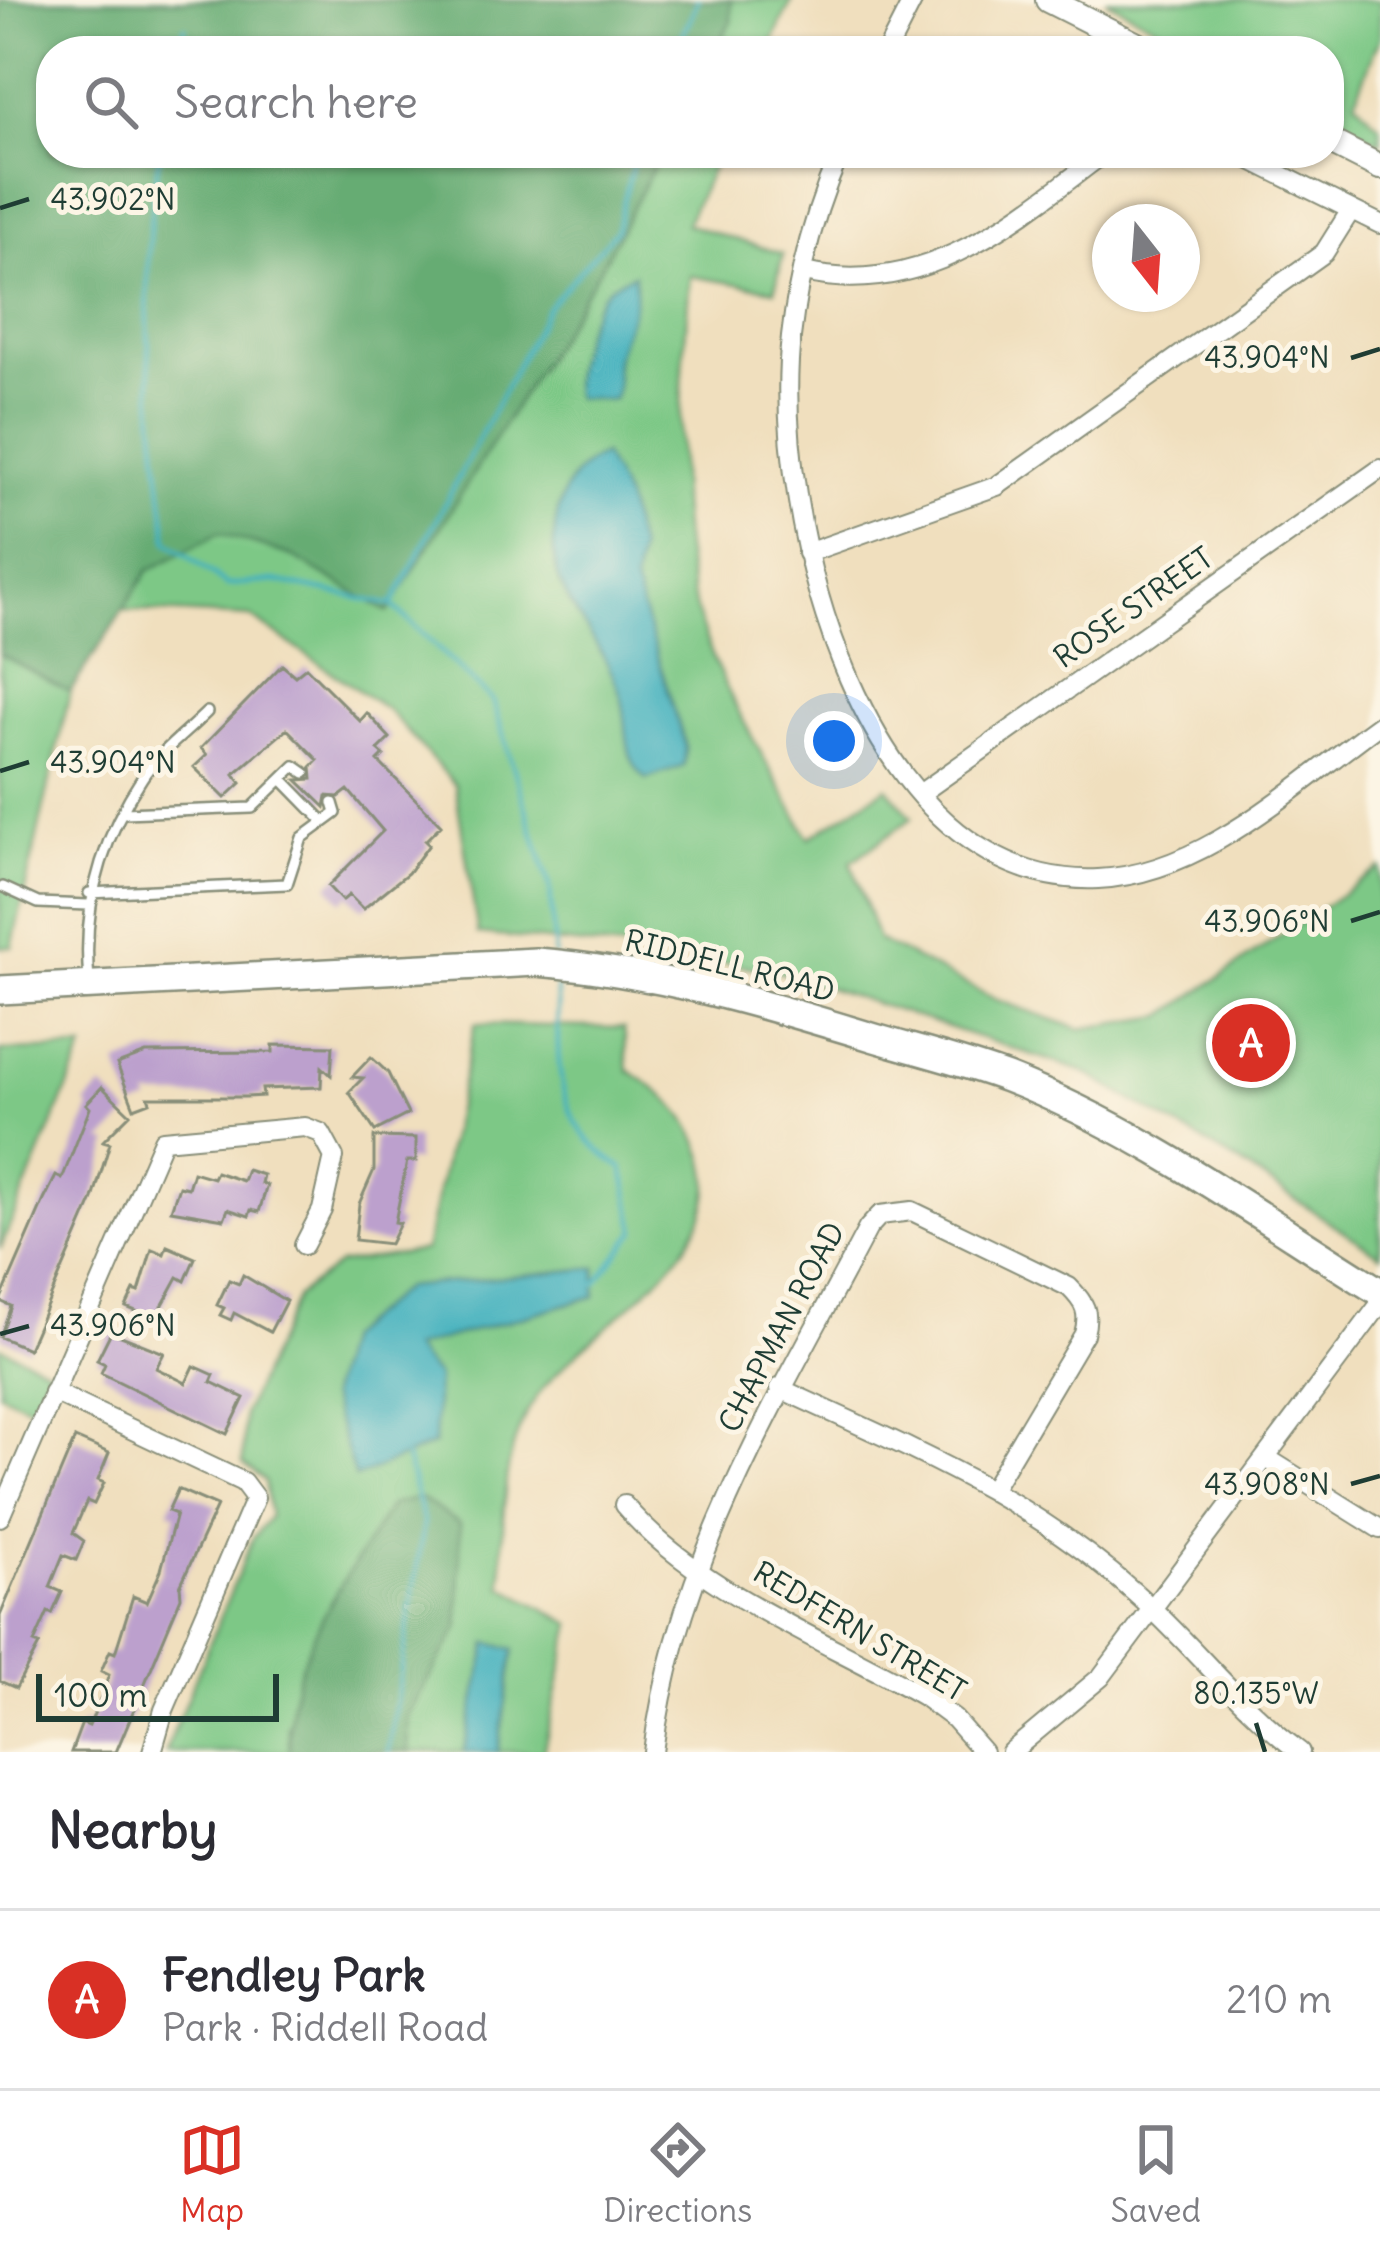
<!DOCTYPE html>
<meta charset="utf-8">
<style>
body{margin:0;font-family:Delius,sans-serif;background:#f2f2f3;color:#2b2b33}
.compass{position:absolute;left:1092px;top:204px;width:108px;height:108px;border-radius:50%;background:#fff;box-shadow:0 3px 9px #0004;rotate:163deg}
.scale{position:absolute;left:36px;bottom:30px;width:243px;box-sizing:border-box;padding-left:12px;border:6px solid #1f3d34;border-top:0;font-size:33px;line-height:42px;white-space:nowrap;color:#1f3d34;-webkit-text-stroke:9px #fcf5e5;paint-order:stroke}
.you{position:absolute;left:834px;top:741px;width:42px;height:42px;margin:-30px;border:9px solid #fff;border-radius:50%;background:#1a73e8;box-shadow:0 0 0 18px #1a73e833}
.badge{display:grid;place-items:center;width:78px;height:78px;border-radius:50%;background:#d93025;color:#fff;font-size:39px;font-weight:700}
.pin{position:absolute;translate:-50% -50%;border:6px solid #fff;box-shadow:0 3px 12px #0006}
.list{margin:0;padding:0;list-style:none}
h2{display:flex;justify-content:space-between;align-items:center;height:156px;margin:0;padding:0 48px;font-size:51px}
h2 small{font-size:39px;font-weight:400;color:#7c7c81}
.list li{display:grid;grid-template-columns:78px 1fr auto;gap:36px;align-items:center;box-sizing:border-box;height:180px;padding:0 48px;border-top:3px solid #e1e1e2}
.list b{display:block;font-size:45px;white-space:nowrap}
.list p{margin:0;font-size:39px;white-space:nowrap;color:#7c7c81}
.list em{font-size:39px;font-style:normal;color:#7c7c81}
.icon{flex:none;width:66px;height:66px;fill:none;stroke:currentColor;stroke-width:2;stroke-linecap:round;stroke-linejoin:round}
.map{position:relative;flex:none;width:1380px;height:1752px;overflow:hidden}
.search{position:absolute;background:#fff;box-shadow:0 3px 9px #0004;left:36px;right:36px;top:36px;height:132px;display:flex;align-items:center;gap:30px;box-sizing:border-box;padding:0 42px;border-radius:48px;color:#7c7c81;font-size:45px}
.sheet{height:336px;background:#fff}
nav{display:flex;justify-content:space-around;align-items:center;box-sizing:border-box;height:168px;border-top:3px solid #e1e1e2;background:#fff;font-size:33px;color:#7c7c81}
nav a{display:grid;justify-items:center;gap:6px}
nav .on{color:#d93025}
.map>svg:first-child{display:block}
</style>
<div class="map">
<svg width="1380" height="1752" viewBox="0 0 1380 1752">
<rect width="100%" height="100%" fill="#fcf5e5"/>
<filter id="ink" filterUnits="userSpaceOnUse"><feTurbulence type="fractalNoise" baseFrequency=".00833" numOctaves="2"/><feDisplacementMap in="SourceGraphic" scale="24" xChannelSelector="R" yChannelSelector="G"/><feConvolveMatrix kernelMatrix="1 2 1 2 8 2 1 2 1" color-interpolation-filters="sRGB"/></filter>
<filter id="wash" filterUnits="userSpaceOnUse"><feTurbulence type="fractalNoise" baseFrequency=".004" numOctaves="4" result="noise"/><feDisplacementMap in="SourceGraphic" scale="48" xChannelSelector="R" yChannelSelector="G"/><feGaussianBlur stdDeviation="2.7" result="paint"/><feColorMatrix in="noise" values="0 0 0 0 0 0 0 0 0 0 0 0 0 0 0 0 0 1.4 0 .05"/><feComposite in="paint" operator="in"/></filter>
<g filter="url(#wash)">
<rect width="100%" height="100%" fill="#f0dfbe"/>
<path fill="#7dc886" stroke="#4e825d" stroke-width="3" fill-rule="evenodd" d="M0,0H792L768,51H51V153H719L686,224L783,254L775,290L690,276C682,374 673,472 688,571C700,660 766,760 809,838L887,787L912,818L851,862L878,940L997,1000L1080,1029L1163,1016L1380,868V1255L1235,1160L1082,1071L783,973L681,955L478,934L455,785L389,711L251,617L123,610L70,692L12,947H0Z
M1105,0H1380V36L1355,101L1380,126V142L1329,116V51H1204Z
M475,1024L624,1028L628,1070C669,1096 694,1118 706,1165C729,1260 572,1334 530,1407C498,1461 504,1525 502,1586L572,1624L543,1752H498L513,1649L488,1644L464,1752H409L408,1715L459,1626L287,1725L290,1752H165L253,1538L270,1516L265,1481L243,1463L244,1413L297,1296L339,1264L425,1250ZM596,1268L595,1296L411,1348L434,1444L355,1477L405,1287Z
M84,1049L0,1249V1051Z
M0,1347L49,1369L35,1409L0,1393Z"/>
<path fill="#66ac73" stroke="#427454" stroke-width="3" d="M0,0H731V21L715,51H51V153H661L601,267L388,612L290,555L219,533L148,571L70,692L0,654Z
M420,1498L460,1524L459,1627L408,1715L409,1752H290C281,1660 346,1582 390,1505Z"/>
<path fill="#43b1be" stroke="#317779" stroke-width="3" d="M634,274C641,317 619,329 616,362C614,378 621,384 613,400L575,398C567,371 589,309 608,288C614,282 626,278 634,274Z
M603,455L624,495L639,549L634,583L686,747L684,766L646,779C619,754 631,724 620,693C591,611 533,594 561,501C567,481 583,463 603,455Z
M596,1268L595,1296L412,1348L437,1377L434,1444L355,1478L329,1396L344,1338L405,1287Z
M488,1643L514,1649L498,1752H464Z"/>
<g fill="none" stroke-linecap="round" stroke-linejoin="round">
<path stroke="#43b1be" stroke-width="4.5" d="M180,51L185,27
M676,51L698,0
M160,153C135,280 152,413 168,541L227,585L275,581L392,605L493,701L550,887L555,955
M392,605L547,308L616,230L636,153
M556,972C561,1054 544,1120 623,1168L636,1231L595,1284
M388,1752L424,1524L406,1458"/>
</g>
<g id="blocks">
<path fill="#bca0cd" d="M282,665L295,676L306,667L360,721L367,713L390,738L378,750L384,755L378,761L441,825L425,841L429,845L408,873L363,909L349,895L342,901L328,886L383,831L348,790L339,797L327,796L325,807L297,780L312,779L311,767L318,760L287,729L234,774L241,783L225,798L194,767L207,755L201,748Z
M273,1045L333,1046L331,1075L322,1067L321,1087L262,1089L263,1096L246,1097H148L150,1102L134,1108L117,1064L146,1053L273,1052Z
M371,1057L388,1073L408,1114L375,1131L349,1092L363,1078L352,1077Z
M102,1087L130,1114L103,1141L110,1143L93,1199L28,1349L0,1337L11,1306L0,1301L44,1200L56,1176L62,1179L90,1108L86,1104Z
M374,1137L416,1138V1161H407L395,1222L400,1223L390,1244L355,1240L359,1204L374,1170Z
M247,1170L263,1175L261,1183L267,1185L259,1212L251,1210L249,1216L228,1209L224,1219L171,1210L179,1186L188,1188L193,1172L213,1178L216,1172L243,1181Z
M167,1246L195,1258L185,1281L178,1277L155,1319L126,1307L134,1290L139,1292L152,1249L164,1254Z
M243,1275L286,1301L270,1332L234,1313L231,1320L220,1315L224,1308L217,1305L229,1280L239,1284Z
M111,1332L164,1353L156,1368L186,1383L194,1366L214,1375L211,1382L244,1398L227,1434L101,1373L105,1364L97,1360Z
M75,1438L109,1453L98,1480L104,1483L94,1504L87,1501L73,1533L84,1541L76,1560L63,1555L50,1587L62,1592L52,1614L48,1612L34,1643L39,1645L16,1688L0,1681V1616Z
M178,1489L217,1506L180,1586L181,1597L116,1752H71L82,1723L89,1726L101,1697L109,1675L101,1671L110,1651L115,1653L133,1596L147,1602L161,1570L176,1514L168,1511Z"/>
</g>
</g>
<g filter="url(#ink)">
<use href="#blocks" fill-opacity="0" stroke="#888e79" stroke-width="3"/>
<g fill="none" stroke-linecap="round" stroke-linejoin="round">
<g stroke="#888e79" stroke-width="14">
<path id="service" d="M282,779L324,822
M124,813L252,808L295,766L305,773
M3,887L38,903L88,905
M89,893L287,884L302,838L336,813L333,803
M89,980C82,907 101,840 142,778C158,753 186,733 207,712"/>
</g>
<g stroke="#888e79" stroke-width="22">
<path id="minor" d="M887,51L913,0
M840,153C815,210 798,275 791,337C771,517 864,889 1098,879C1205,874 1296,784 1380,724
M1237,153L1380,224
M804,272C922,300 1015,221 1104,153
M807,553L997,486L1324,253L1351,210
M921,793L1380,469
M779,1388C912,1450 1023,1493 1135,1593C1192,1643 1239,1707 1300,1752
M53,1392L243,1482L255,1498L164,1710L152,1752
M1268,1459L1380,1529
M624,1505C695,1590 826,1640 923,1696L954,1719L983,1752
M0,1517L163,1140L305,1127L321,1133L334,1157L322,1210L304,1245
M653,1752C676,1560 781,1395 868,1228L880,1215L912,1211L1069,1287C1085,1303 1090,1312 1084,1334L993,1487
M1011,1752L1101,1677L1380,1304"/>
</g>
<g stroke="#888e79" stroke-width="28">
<path id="secondary" d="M1048,0L1149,51
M1329,141L1380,167"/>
</g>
<g stroke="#888e79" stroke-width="32">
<path id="primary" d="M0,990L536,962C652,971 764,1004 875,1038C919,1051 964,1062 1007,1078C1141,1130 1259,1217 1380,1292"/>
</g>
<use href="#service" stroke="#fff" stroke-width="9"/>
<use href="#minor" stroke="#fff" stroke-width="18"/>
<use href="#secondary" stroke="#fff" stroke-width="24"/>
<use href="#primary" stroke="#fff" stroke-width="27"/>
</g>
</g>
<path fill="none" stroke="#1f3d34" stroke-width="4.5" d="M0,208L29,199M1351,358L1380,349M0,771L29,762M1351,921L1380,912M0,1334L29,1326M1351,1484L1380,1476M1256,1723L1265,1752"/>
<g text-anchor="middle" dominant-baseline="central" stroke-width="10" stroke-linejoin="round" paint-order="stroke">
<g font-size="30" fill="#1f3d34" stroke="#fcf5e5">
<text transform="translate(1133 607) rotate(-35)">ROSE STREET</text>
<text transform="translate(730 965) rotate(14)">RIDDELL ROAD</text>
<text transform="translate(781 1327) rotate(-62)">CHAPMAN ROAD</text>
<text transform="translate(860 1631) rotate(31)">REDFERN STREET</text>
</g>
</g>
<g font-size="30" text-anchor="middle" fill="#1f3d34" stroke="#fcf5e5" stroke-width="10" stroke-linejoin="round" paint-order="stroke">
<text x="113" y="210">43.902°N</text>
<text x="1267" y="368">43.904°N</text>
<text x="113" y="773">43.904°N</text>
<text x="1267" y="932">43.906°N</text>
<text x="113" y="1336">43.906°N</text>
<text x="1267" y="1495">43.908°N</text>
<text x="1256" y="1704">80.135°W</text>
</g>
</svg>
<svg class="compass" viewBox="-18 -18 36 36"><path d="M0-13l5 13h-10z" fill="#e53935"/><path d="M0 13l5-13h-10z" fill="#7c7c81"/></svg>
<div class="scale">100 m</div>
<div class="you"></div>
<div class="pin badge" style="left:1251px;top:1043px">A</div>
<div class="search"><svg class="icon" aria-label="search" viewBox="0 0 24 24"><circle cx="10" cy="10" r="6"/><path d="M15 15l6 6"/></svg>Search here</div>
</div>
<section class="sheet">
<h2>Nearby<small></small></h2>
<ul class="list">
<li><span class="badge">A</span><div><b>Fendley Park</b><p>Park · Riddell Road</p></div><em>210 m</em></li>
</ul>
</section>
<nav>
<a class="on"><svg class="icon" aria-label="map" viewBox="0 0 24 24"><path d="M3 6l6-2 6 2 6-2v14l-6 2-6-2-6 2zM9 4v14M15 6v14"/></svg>Map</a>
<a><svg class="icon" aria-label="directions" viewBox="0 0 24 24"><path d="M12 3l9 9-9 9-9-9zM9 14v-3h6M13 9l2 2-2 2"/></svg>Directions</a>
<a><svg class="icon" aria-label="saved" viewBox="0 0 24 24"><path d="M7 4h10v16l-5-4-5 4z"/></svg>Saved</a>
</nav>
